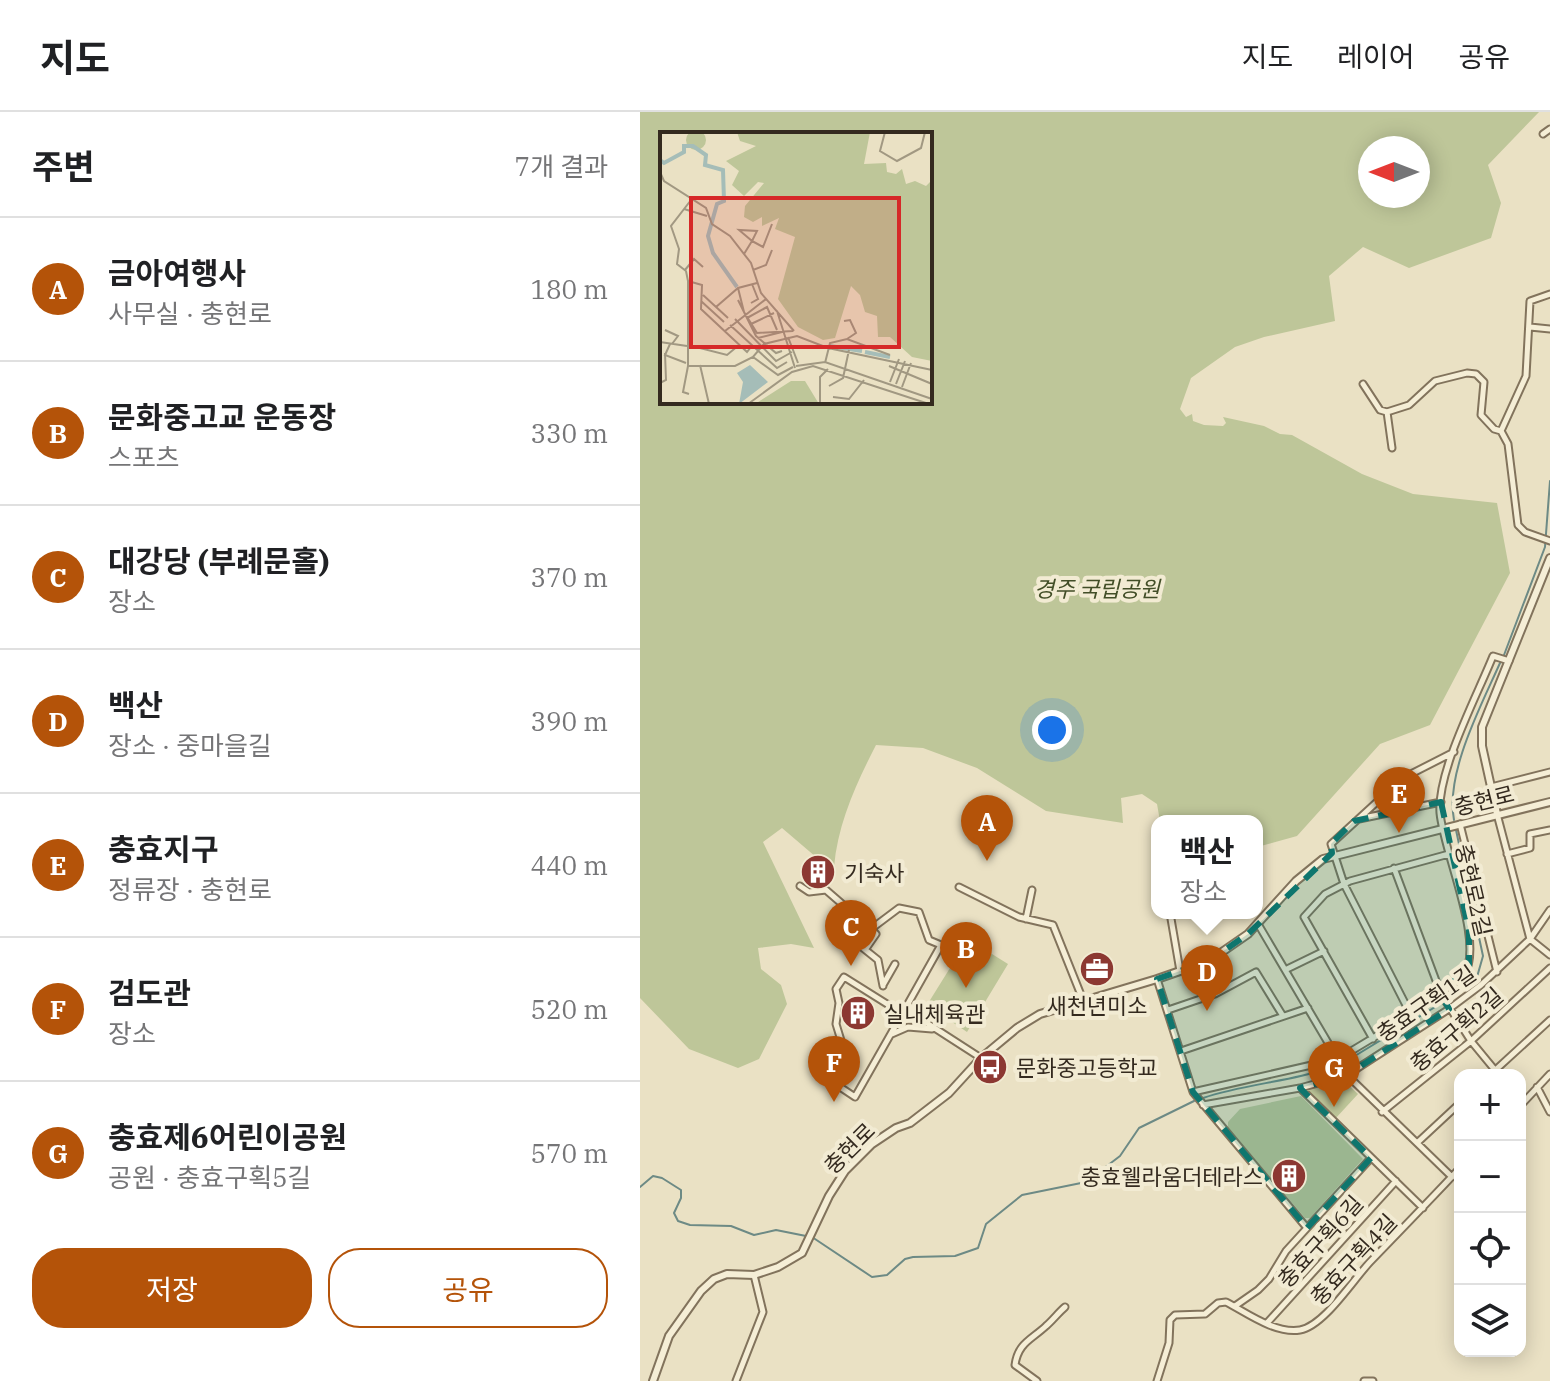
<!DOCTYPE html>
<html lang="ko">
<meta charset="utf-8">
<style>
body{margin:0;font-family:"IBM Plex Serif","Noto Sans KR",serif;background:#f6f6f6;color:#202124}
.controls{position:absolute;right:24px;bottom:24px;display:grid;overflow:hidden;border-radius:16px;box-shadow:0 4px 20px #0003}
.controls button{width:72px;height:72px;display:grid;place-items:center;padding:0;border:0;border-bottom:2px solid #e0e0e0;background:#fff;color:#202124;font:40px sans-serif}
.compass{position:absolute;left:718px;top:24px;width:72px;height:72px;border-radius:50%;background:#fff;box-shadow:0 4px 20px #0003;rotate:270deg}
.you{position:absolute;left:412px;top:618px;width:28px;height:28px;margin:-20px;border:6px solid #fff;border-radius:50%;background:#1a73e8;box-shadow:0 0 0 12px #1a73e833}
.badge{display:grid;place-items:center;width:52px;height:52px;border-radius:50%;background:#b45309;color:#fff;font-size:26px;font-weight:700}
.pin{position:absolute;translate:-50% -66px;filter:drop-shadow(0 2px 4px #0008)}
.pin::after{content:'';position:absolute;top:42px;width:28px;height:24px;background:inherit;clip-path:polygon(0 0,100% 0,50% 100%)}
.popup{position:absolute;left:511px;top:703px;width:112px;height:104px;box-sizing:border-box;display:grid;place-content:center;border-radius:16px;background:#fff;filter:drop-shadow(0 2px 6px #0005);font-size:26px;white-space:nowrap;color:#757577}
.popup b{font-size:30px;color:#202124}
.popup::after{content:'';position:absolute;left:50%;top:100%;margin-left:-16px;border:16px solid transparent;border-top-color:#fff}
.list{margin:0;padding:0;list-style:none}
h2{display:flex;justify-content:space-between;align-items:center;height:104px;margin:0;padding:0 32px;font-size:34px}
h2 small{font-size:26px;font-weight:400;color:#757577}
.list li{display:grid;grid-template-columns:52px 1fr auto;gap:24px;align-items:center;box-sizing:border-box;height:144px;padding:0 32px;border-top:2px solid #e0e0e0}
.list b{display:block;font-size:30px;white-space:nowrap}
.list p{margin:0;font-size:26px;white-space:nowrap;color:#757577}
.list em{font-size:26px;font-style:normal;color:#757577}
.actions{display:flex;gap:16px;padding:24px 32px}
.actions a{flex:1;padding:18px 0;border:2px solid #b45309;border-radius:32px;text-align:center;font-size:28px;color:#b45309}
.actions .main{background:#b45309;color:#fff}
.icon{flex:none;width:44px;height:44px;fill:none;stroke:currentColor;stroke-width:2;stroke-linecap:round;stroke-linejoin:round}
.map{position:relative;flex:none;width:910px;height:1269px;overflow:hidden}
header{display:flex;align-items:center;gap:48px;box-sizing:border-box;height:112px;padding:0 40px;background:#fff;border-bottom:2px solid #e0e0e0}
header strong{font-size:38px}
nav{display:flex;gap:44px;margin-inline-start:auto;font-size:28px}
main{display:flex}
aside{flex:1;background:#fff}
.map>svg:first-child{display:block}
</style>
<header>
<strong>지도</strong>
<nav><a>지도</a><a>레이어</a><a>공유</a></nav>
</header>
<main>
<aside>
<h2>주변<small>7개 결과</small></h2>
<ul class="list">
<li><span class="badge">A</span><div><b>금아여행사</b><p>사무실 · 충현로</p></div><em>180 m</em></li>
<li><span class="badge">B</span><div><b>문화중고교 운동장</b><p>스포츠</p></div><em>330 m</em></li>
<li><span class="badge">C</span><div><b>대강당 (부례문홀)</b><p>장소</p></div><em>370 m</em></li>
<li><span class="badge">D</span><div><b>백산</b><p>장소 · 중마을길</p></div><em>390 m</em></li>
<li><span class="badge">E</span><div><b>충효지구</b><p>정류장 · 충현로</p></div><em>440 m</em></li>
<li><span class="badge">F</span><div><b>검도관</b><p>장소</p></div><em>520 m</em></li>
<li><span class="badge">G</span><div><b>충효제6어린이공원</b><p>공원 · 충효구획5길</p></div><em>570 m</em></li>
</ul>
<div class="actions"><a class="main">저장</a><a>공유</a></div>
</aside>
<div class="map">
<svg width="910" height="1269" viewBox="0 0 910 1269">
<rect width="100%" height="100%" fill="#eae1c4"/>
<path fill="#bec699" fill-rule="evenodd" d="M0,0H899L848,53L861,91L851,126L769,156L723,135L689,164L695,209L624,225L595,235L551,266L540,297L546,305L552,302L553,309L564,313L583,314L586,311L583,305L624,314L640,322L652,323L722,362L773,382L857,391L870,461L790,613L740,632L657,724L617,735V709H520L517,692L502,682L481,686L483,711L406,699L337,656L283,636L236,633C216,672 198,711 194,755L190,757L142,716L123,730L174,836L151,832L118,836L121,857L141,873L147,892L119,947L98,956L49,937L0,886ZM22,22H290V290H22ZM778,36V84H730V36Z
M328,827L368,852L327,920L287,893Z
M702,967L718,982L695,1007L665,978Z
M661,984L723,1047L670,1106H665L588,1016V1010L600,997Z"/>
<g fill="none" stroke-linecap="round" stroke-linejoin="round">
<path stroke="#6d8a85" stroke-width="2" d="M864,543L905,435L910,369
M814,708C805,661 841,594 860,551
M808,887L837,865L843,844L816,718
M705,950L800,892
M563,986C607,971 654,970 697,953
M0,1075L13,1064L22,1066L41,1078V1086L34,1101L38,1109L50,1113L91,1114L114,1123L136,1118L166,1124
M172,1125L232,1165L247,1163L265,1147L273,1145L315,1144L338,1136L346,1112L382,1083L446,1070L480,1044L499,1016L554,989"/>
<g stroke="#82735c" stroke-width="9">
<path id="minor" d="M903,22L910,17
M910,182L890,189L886,264L861,319L868,332L878,413L885,420L910,429
M890,215L910,217
M723,272L740,298L747,300
M752,336L747,300L769,293L795,269L827,261L836,262L844,270L841,303L854,317L861,319
M851,675L910,660
M857,702L890,827L910,843
M719,707L801,690
M820,712L857,860
M867,742L890,736V722L910,718
M754,756L801,882L831,929L859,963
M160,774L169,780L186,778L231,817L259,796L279,800L289,828L301,833L265,897H255L204,865L196,877L199,891L196,912L203,935L200,975L215,985L265,897L341,946
M319,775L379,805L413,813L443,888
M530,801L540,859
M217,807L213,817V828L238,848L243,874
M386,807L392,778
M618,812L707,963L812,1065
M219,834L227,835L236,822L231,817
M647,857L684,839
M517,867L553,980L667,1116
M243,873L255,852
M528,898L575,882L616,860L643,904
M771,903L704,772L691,732L763,666L814,640
M252,922L268,915L292,917
M733,927L664,805L685,782L710,769L809,742
M541,939L668,896
M850,963L910,908
M897,975L910,1000
M660,976L783,1096
M553,980L698,947L771,903L824,864C845,829 804,743 800,701C797,659 837,584 853,544L869,549
M563,993L660,976L707,963L809,897L841,873L890,827L910,798
M880,994L910,962
M742,1000L831,929L910,856
M777,1031L820,991
M595,1194L618,1178L629,1167L646,1139L731,1046
M627,1211L756,1069
M96,1269L123,1200L114,1163
M397,1269L375,1253C378,1231 391,1228 406,1214C413,1208 418,1201 425,1195
M517,1269L529,1231L530,1208L535,1203L565,1202L578,1191L586,1190C607,1201 635,1222 660,1218C684,1214 713,1168 730,1150C760,1119 790,1088 820,1056
M724,1269H733"/>
</g>
<g stroke="#82735c" stroke-width="10">
<path id="tertiary" d="M857,702L842,634V615L910,446
M13,1269L29,1224L61,1179L74,1167L87,1162L114,1163L138,1155L162,1141L189,1084L205,1059L232,1032L256,1016L270,1011L309,981L341,946L377,916L400,902L517,867L569,849L608,822L656,769L683,747L910,690"/>
</g>
<use href="#minor" stroke="#f5eed6" stroke-width="5"/>
<use href="#tertiary" stroke="#f5eed6" stroke-width="6"/>
</g>
<path fill="#0f766e" fill-opacity="0.2" stroke="#0f766e" stroke-width="6" stroke-dasharray="16 10" stroke-linejoin="round" d="M801,690L829,819V854L801,882L809,897L707,963L660,976L731,1046L667,1116L553,980L517,867L569,849L608,822L692,741L691,732L714,709Z"/>
<defs>
<g id="building-disc" transform="scale(1.8)"><circle r="9.5" fill="#8c3832" stroke="#f2ebd3"/><path d="M-4-6H4V6H1V3H-1V6H-4ZM-2.5-4.3h1.7v1.8h-1.7ZM.8-4.3h1.7v1.8H.8ZM-2.5-1h1.7V.8h-1.7ZM.8-1h1.7V.8H.8Z" fill="#fff"/></g>
<g id="office-disc" transform="scale(1.8)"><circle r="9.5" fill="#8c3832" stroke="#f2ebd3"/><path d="M-6-3h4V-5.5h4V-3h4V5H-6ZM-1-4.5V-3h2v-1.5ZM-6 0V1H6V0Z" fill="#fff"/></g>
<g id="bus-disc" transform="scale(1.8)"><circle r="9.5" fill="#8c3832" stroke="#f2ebd3"/><path d="M-5-6H5V4H4V6H2V4H-2V6H-4V4H-5ZM-3.5-4V0h7V-4ZM-3.5 1.2v1.5H-2V1.2ZM2 1.2v1.5H3.5V1.2Z" fill="#fff"/></g>
</defs>
<g fill-rule="evenodd">
<use href="#building-disc" x="178" y="760"/>
<use href="#office-disc" x="457" y="857"/>
<use href="#building-disc" x="218" y="901"/>
<use href="#bus-disc" x="350" y="955"/>
<use href="#building-disc" x="649" y="1064"/>
</g>
<g text-anchor="middle" dominant-baseline="central" stroke-width="8" stroke-linejoin="round" paint-order="stroke">
<g font-size="22" font-style="italic" fill="#424e27" stroke="#f2ebd3">
<text x="457" y="476">경주 국립공원</text>
</g>
<g font-size="22" fill="#342a1f" stroke="#f2ebd3">
<text transform="translate(844 688) rotate(-14)">충현로</text>
<text transform="translate(834 778) rotate(77)">충현로2길</text>
<text transform="translate(786 891) rotate(-35)">충효구획1길</text>
<text transform="translate(816 917) rotate(-41)">충효구획2길</text>
<text transform="translate(209 1036) rotate(-45)">충현로</text>
<text transform="translate(680 1129) rotate(-48)">충효구획6길</text>
<text transform="translate(713 1147) rotate(-47)">충효구획4길</text>
</g>
<g font-size="22" fill="#342a1f" stroke="#f2ebd3" text-anchor="start">
<text x="204" y="760">기숙사</text>
<text x="457" y="893" text-anchor="middle">새천년미소</text>
<text x="244" y="901">실내체육관</text>
<text x="376" y="955">문화중고등학교</text>
<text x="623" y="1064" text-anchor="end">충효웰라움더테라스</text>
</g>
</g>
<g transform="translate(20 20)">
<rect width="272" height="272" fill="#eae1c4"/>
<path d="M26 8a10 10 0 1 1 20 0a10 10 0 1 1-20 0ZM77,0H210L204,32L226,31L227,40L236,42L242,37L246,52L255,49L266,54L272,48V229L252,225L230,205H218L217,184L205,180L200,163L191,154L175,206L163,208L138,195L118,167L135,105L115,97L119,86L102,94V85L93,90L84,85L85,74L104,51L98,50L84,64L72,53L79,39L66,29L96,14L80,9ZM131,249H145L159,272H95Z" fill="#bec699"/>
<path d="M90,233L108,250L79,272L83,250L77,241Z" fill="#a5bdb8"/>
<path fill="none" stroke="#a5bdb8" stroke-width="4" d="M0,28L4,31L24,20V14H33L46,23L45,33L63,38L64,69L57,72L48,104L53,121L77,155M170,214L202,219M205,220L230,225"/>
<path fill="none" stroke="#a19882" stroke-width="2" d="M225,0L220,19L237,29L261,16L265,0M0,40L4,49L46,76L52,92L70,104L91,131L101,161L134,199M31,68L11,94L19,117L17,132L26,139L28,149V234H75L93,225L104,212L137,204L168,216L272,238M24,77L47,84M84,122L92,109L79,98L97,99L92,109L103,115L112,92M25,138L34,127L43,135M93,138L106,133L112,118M28,149L42,153L41,177L87,220L91,215M78,156L84,180L97,201L133,199M43,163L68,186M78,168L96,204L116,221L122,219M41,169L64,190M91,171L98,167L92,152M56,175L78,156L97,151M117,179L135,236M87,186L107,175L117,198M75,187L116,229L132,220M184,189L190,188L196,201L187,207M91,192L114,181M70,193L117,236L127,230M5,198L18,204L12,212M65,199L106,167M128,205L138,231M98,206L122,200M0,210L27,214M10,212L5,223L26,231M28,213L67,223L79,213M93,225L118,243L133,235M165,231L170,211L187,207L230,223M40,233L49,272M28,234L23,260L29,262M136,234L165,230L272,267M229,234L272,252M230,250L239,227M0,251L6,248L5,221M236,252L245,229M169,254L183,246L189,218M242,255L251,231M173,265L189,267L204,248M88,272L132,240L153,234L269,272M160,272V245L168,237"/>
<path fill="#d62828" fill-opacity="0.15" stroke="#d62828" stroke-width="4" d="M31,66H239V215H31Z"/>
<rect width="272" height="272" fill="none" stroke="#342a1f" stroke-width="4"/>
</g>
</svg>
<div class="controls">
<button>+</button>
<button>−</button>
<button><svg class="icon" aria-label="locate" viewBox="0 0 24 24"><circle cx="12" cy="12" r="6"/><path d="M12 2v4M12 18v4M2 12h4M18 12h4"/></svg></button>
<button><svg class="icon" aria-label="layers" viewBox="0 0 24 24"><path d="M12 4l9 5-9 5-9-5zM3 14l9 5 9-5"/></svg></button>
</div>
<svg class="compass" viewBox="-18 -18 36 36"><path d="M0-13l5 13h-10z" fill="#e53935"/><path d="M0 13l5-13h-10z" fill="#757577"/></svg>
<div class="you"></div>
<div class="pin badge" style="left:347px;top:749px">A</div>
<div class="pin badge" style="left:326px;top:876px">B</div>
<div class="pin badge" style="left:211px;top:854px">C</div>
<div class="pin badge" style="left:567px;top:899px">D</div>
<div class="popup"><b>백산</b>장소</div>
<div class="pin badge" style="left:759px;top:721px">E</div>
<div class="pin badge" style="left:194px;top:990px">F</div>
<div class="pin badge" style="left:694px;top:995px">G</div>
</div>
</main>
